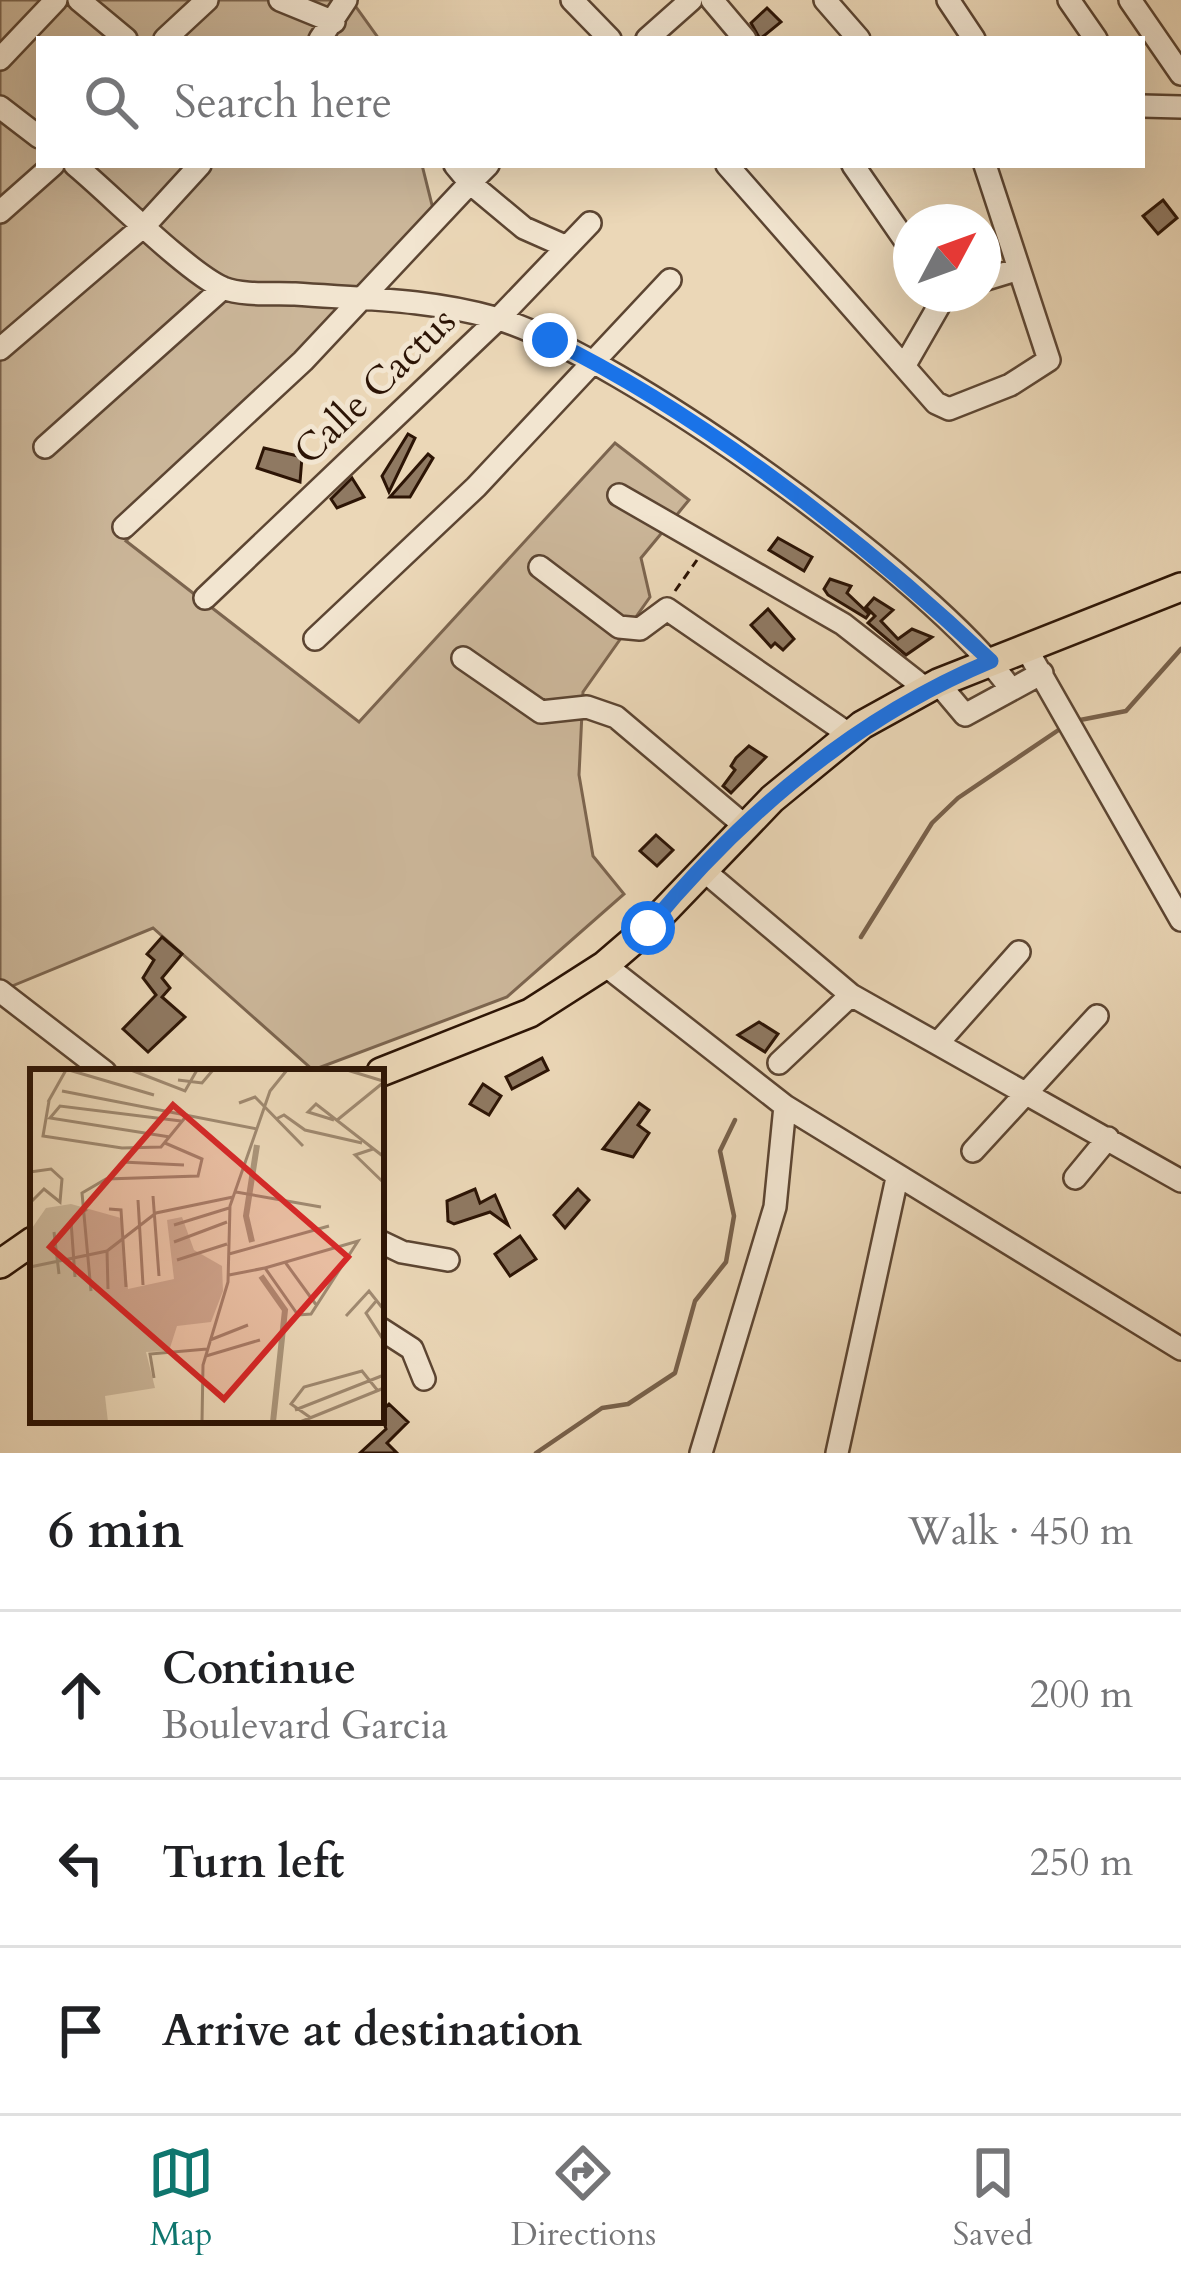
<!DOCTYPE html>
<meta charset="utf-8">
<style>
body{margin:0;font-family:Cardo,serif;background:#f6f6f6;color:#202124}
.compass{position:absolute;left:893px;top:204px;width:108px;height:108px;border-radius:50%;background:#fff;box-shadow:0 12px 48px #0002;rotate:49deg}
.stop{position:absolute;width:36px;height:36px;margin:-27px;border:9px solid #1a73e8;border-radius:50%;background:#fff}
.stop.end{background:#1a73e8;border-color:#fff;box-shadow:0 3px 12px #0008}
.list{margin:0;padding:0;list-style:none}
h2{display:flex;justify-content:space-between;align-items:center;height:156px;margin:0;padding:0 48px;font-size:51px}
h2 small{font-size:39px;font-weight:400;color:#757577}
.list li{display:grid;grid-template-columns:78px 1fr auto;gap:36px;align-items:center;box-sizing:border-box;height:168px;padding:0 48px;border-top:3px solid #e0e0e0}
.list b{display:block;font-size:45px;white-space:nowrap}
.list p{margin:0;font-size:39px;white-space:nowrap;color:#757577}
.list em{font-size:39px;font-style:normal;color:#757577}
.icon{flex:none;width:66px;height:66px;fill:none;stroke:currentColor;stroke-width:2;stroke-linecap:round;stroke-linejoin:round}
.map{position:relative;flex:none;width:1181px;height:1453px;overflow:hidden}
.search{position:absolute;background:#fff;box-shadow:0 12px 48px #0002;left:36px;right:36px;top:36px;height:132px;display:flex;align-items:center;gap:30px;box-sizing:border-box;padding:0 42px;border-radius:0px;color:#757577;font-size:45px}
.sheet{height:660px;background:#fff}
nav{display:flex;justify-content:space-around;align-items:center;box-sizing:border-box;height:168px;border-top:3px solid #e0e0e0;background:#fff;font-size:33px;color:#757577}
nav a{display:grid;justify-items:center;gap:6px}
nav .on{color:#0f766e}
.map>svg:first-child{display:block}
</style>
<div class="map">
<svg width="1181" height="1453" viewBox="0 0 1181 1453">
<rect width="100%" height="100%" fill="#ebd7b7"/>
<filter id="stains"><feTurbulence type="fractalNoise" baseFrequency=".00167" numOctaves="4"/><feColorMatrix values="0 0 0 0 .2 0 0 0 0 .09 0 0 0 0 .02 0 0 0 .5 -.17"/></filter>
<radialGradient id="worn" r=".72"><stop offset=".6" stop-color="#630" stop-opacity="0"/><stop offset="1" stop-color="#630" stop-opacity=".3"/></radialGradient>
<path fill="#cbb699" stroke="#7c654f" stroke-width="3" d="M0,0H351L379,39H39V165H422L435,217L401,262L126,541L359,722L615,443L689,500L641,558L650,597L583,692L579,775L593,856L624,894L507,997L313,1070L153,928L0,991Z"/>
<g fill="none" stroke-linecap="round" stroke-linejoin="round">
<path stroke="#78614b" stroke-width="4.5" d="M1075,721L1126,711L1181,649
M861,937L932,823L958,798L1060,729
M536,1453L602,1408L628,1404L675,1373L695,1301L726,1262L734,1216L720,1151L735,1120"/>
</g>
<path fill="#8f7962" stroke="#2c1405" stroke-width="3" d="M767,8L781,22L760,39L751,23Z
M1163,200L1177,218L1158,234L1143,216Z
M408,434L415,438L389,492L382,476Z
M264,448L302,457L300,482L257,468Z
M428,454L433,458L410,497H390Z
M352,478L364,497L337,508L331,499Z
M778,538L812,557L804,571L769,550Z
M830,579L851,586L847,593L869,614L866,618L828,595L824,589Z
M874,598L893,610L881,621L898,639L912,629L932,637L906,655L868,623L875,616L866,607Z
M768,609L794,639L783,650L775,643L771,647L751,625Z
M749,746L766,757L731,793L723,786L735,770L731,766L736,758Z
M656,835L673,850L657,866L640,851Z
M162,937L182,954L162,978L170,988L162,997L185,1017L148,1052L123,1029L156,995L143,978L154,960L147,954Z
M759,1022L778,1034L765,1052L738,1035Z
M542,1058L548,1070L512,1089L506,1077Z
M483,1084L501,1096L489,1115L470,1104Z
M639,1103L649,1110L638,1125L649,1133L633,1157L603,1149Z
M475,1189L480,1203L495,1195L508,1225L490,1212L454,1224L448,1221L447,1201Z
M578,1189L589,1200L565,1228L554,1215Z
M520,1236L536,1259L510,1276L495,1254Z
M389,1404L408,1422L387,1443L397,1453H360L386,1429L381,1412Z"/>
<g fill="none" stroke-linecap="round" stroke-linejoin="round">
<g stroke="#5c4532" stroke-width="26">
<path id="minor" d="M79,0L126,39
M280,0L334,22
M572,0L610,39
M712,0L745,39
M825,0L859,39
M948,0L974,39
M1069,0L1096,39
M1130,0L1181,74
M165,39L207,0
M320,39L346,0
M647,39L691,0
M0,59L56,0
M1142,106L1181,107
M0,107L39,137
M75,165C109,193 188,273 223,288C243,296 274,293 295,294C363,299 429,299 495,318C620,354 936,582 1010,688
M488,165L470,183L524,228L567,247
M727,165L936,403L949,409L1010,385L1049,360L985,165
M853,165L911,249
M0,212L53,165
M983,280L1019,269
M0,349L146,224L200,165
M906,363L944,297
M45,447L223,288
M619,495L843,624L926,689
M124,527L303,361L470,183L455,165
M540,567L619,627L640,629L667,609L850,735
M205,598L498,319L590,223
M315,639L476,487L670,280
M1026,648L1181,920
M463,658L541,712L587,707L616,717L745,826
M938,683L965,715L1042,673
M702,869L851,995L1181,1181
M605,965L785,1106L775,1207L701,1453
M0,991L105,1072
M938,1043L1019,952
M779,1063L851,995
M785,1106L1181,1349
M973,1151L1097,1016
M1075,1178L1108,1138
M381,1242L402,1252L448,1260
M381,1329L412,1349L424,1379
M837,1453L897,1178"/>
</g>
<g stroke="#2c1405" stroke-width="32">
<path id="major" d="M381,1072L530,1013L605,965L648,928L772,799L862,725L938,683L1181,587
M0,1264L33,1241"/>
</g>
<path stroke="#2c1405" stroke-width="3" stroke-dasharray="9 6" stroke-linecap="butt" d="M675,591L697,560"/>
<use href="#minor" stroke="#f2e5d0" stroke-width="21"/>
<use href="#major" stroke="#ebd7b7" stroke-width="27"/>
</g>
<g fill="none" stroke-linecap="round" stroke-linejoin="round">
<path stroke="#1a73e8" stroke-width="15" d="M550,340C704,415 866,543 991,661C854,718 742,814 648,928"/>
</g>
<g text-anchor="middle" dominant-baseline="central" stroke-width="10" stroke-linejoin="round" paint-order="stroke">
<g font-size="39" fill="#2c1405" stroke="#f2e5d0">
<text transform="translate(375 386) rotate(-44)">Calle Cactus</text>
</g>
</g>
<g transform="translate(30 1069)">
<rect width="354" height="354" fill="#ebd7b7"/>
<path d="M41,135L91,149L98,220L144,210L137,151L152,148L164,181L192,197L193,222L181,253L147,257L139,282L116,283L125,319L75,327L78,353H0V162L16,139Z" fill="#cbb699"/>
<path fill="none" stroke="#aa957a" stroke-width="6" d="M222,173L216,147L227,76M231,207L255,241L243,353"/>
<path fill="none" stroke="#9f8970" stroke-width="3" d="M39,1L124,26M101,1L155,22L167,1M317,1L353,12M148,11L172,14L183,1M32,22L227,60M19,32L13,67L92,79L131,78L158,45M18,33L36,1M209,34L225,28L273,77M246,50L254,46L275,61L332,74M304,51L278,43L286,35L354,88M306,52L354,13M140,68L20,49L30,37L151,52M343,80L325,86L354,114M92,93L154,96M0,103L21,100L32,110L30,133L14,120L0,134M206,123L291,138M123,127L129,207M108,131L113,216M79,140L91,141L96,218M144,156L199,139M24,163L29,205M144,173L197,153M77,182L78,220M199,185L299,157M147,191L197,175M255,193L287,237M0,198L77,182L126,144L203,128M199,206L235,199L268,246L281,245L328,172L235,199M45,208L41,152L57,140M61,222L52,124L76,110L168,107L172,90L135,74M347,231L336,244L354,272M316,247L339,222L354,241M180,271L218,256M176,287L230,271M124,309L120,285L177,280M265,341L354,306M281,349L261,335L274,318L332,302L348,322M172,353L173,296L198,213L200,137L240,22L257,1M270,353L354,319"/>
<path fill="#d62828" fill-opacity="0.15" stroke="#d62828" stroke-width="6" d="M143,36L318,188L194,330L20,178Z"/>
<rect width="354" height="354" fill="none" stroke="#2c1405" stroke-width="6"/>
</g>
<rect width="100%" height="100%" filter="url(#stains)"/>
<rect width="100%" height="100%" fill="url(#worn)"/>
</svg>
<svg class="compass" viewBox="-18 -18 36 36"><path d="M0-13l5 13h-10z" fill="#e53935"/><path d="M0 13l5-13h-10z" fill="#757577"/></svg>
<div class="stop" style="left:648px;top:928px"></div>
<div class="stop end" style="left:550px;top:340px"></div>
<div class="search"><svg class="icon" aria-label="search" viewBox="0 0 24 24"><circle cx="10" cy="10" r="6"/><path d="M15 15l6 6"/></svg>Search here</div>
</div>
<section class="sheet">
<h2>6 min<small>Walk · 450 m</small></h2>
<ul class="list">
<li><svg class="icon" aria-label="ahead" viewBox="0 0 24 24"><path d="M12 20V5M6 11l6-6 6 6"/></svg><div><b>Continue</b><p>Boulevard Garcia</p></div><em>200 m</em></li>
<li><svg class="icon" aria-label="left" viewBox="0 0 24 24"><path d="M17 20v-9H6M10 6l-5 5 5 5"/></svg><div><b>Turn left</b></div><em>250 m</em></li>
<li><svg class="icon" aria-label="arrive" viewBox="0 0 24 24"><path d="M6 21V4h12l-3 4 3 4H6"/></svg><div><b>Arrive at destination</b></div></li>
</ul>
</section>
<nav>
<a class="on"><svg class="icon" aria-label="map" viewBox="0 0 24 24"><path d="M3 6l6-2 6 2 6-2v14l-6 2-6-2-6 2zM9 4v14M15 6v14"/></svg>Map</a>
<a><svg class="icon" aria-label="directions" viewBox="0 0 24 24"><path d="M12 3l9 9-9 9-9-9zM9 14v-3h6M13 9l2 2-2 2"/></svg>Directions</a>
<a><svg class="icon" aria-label="saved" viewBox="0 0 24 24"><path d="M7 4h10v16l-5-4-5 4z"/></svg>Saved</a>
</nav>
